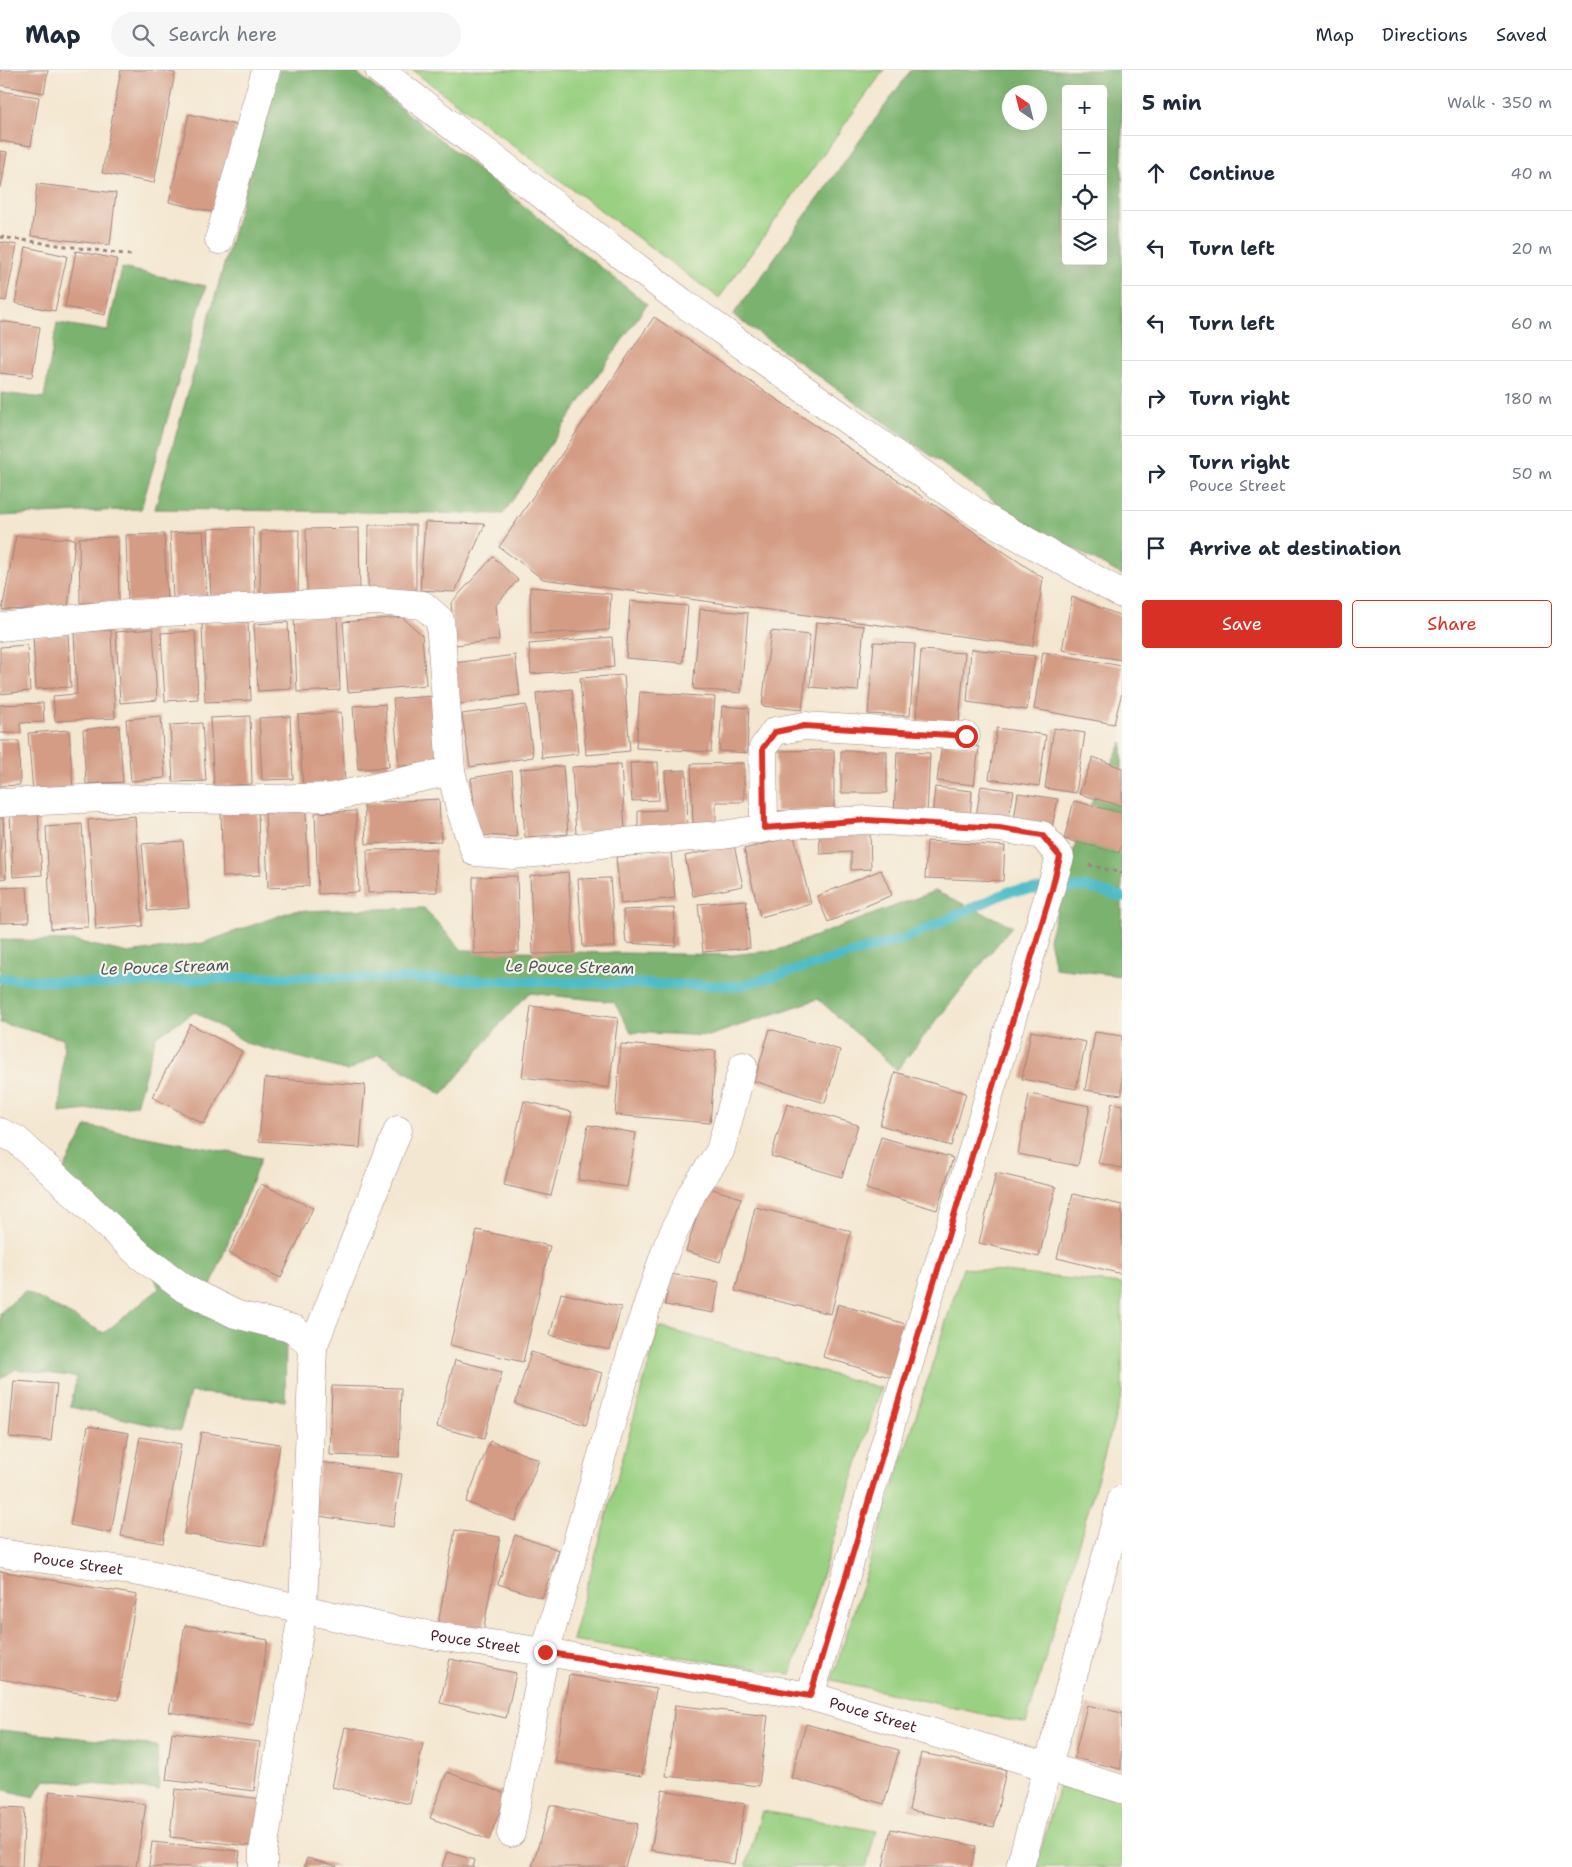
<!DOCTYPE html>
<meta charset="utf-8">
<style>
body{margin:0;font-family:"Shantell Sans",sans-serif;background:#f6f6f7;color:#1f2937}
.controls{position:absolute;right:15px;top:15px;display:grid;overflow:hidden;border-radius:5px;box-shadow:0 5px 20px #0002}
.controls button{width:45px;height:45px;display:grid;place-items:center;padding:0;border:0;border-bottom:1px solid #e0e1e3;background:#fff;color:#1f2937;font:25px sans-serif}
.compass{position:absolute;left:1002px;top:15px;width:45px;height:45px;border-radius:50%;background:#fff;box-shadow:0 5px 20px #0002;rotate:325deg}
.stop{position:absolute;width:15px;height:15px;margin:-11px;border:4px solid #d93025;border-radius:50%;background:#fff}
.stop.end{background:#d93025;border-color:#fff;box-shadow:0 1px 5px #0008}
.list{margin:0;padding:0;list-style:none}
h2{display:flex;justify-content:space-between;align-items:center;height:65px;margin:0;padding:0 20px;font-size:21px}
h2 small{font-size:16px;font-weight:400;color:#747a83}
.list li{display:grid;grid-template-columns:32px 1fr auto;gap:15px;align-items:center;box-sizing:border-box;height:75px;padding:0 20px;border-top:1px solid #e0e1e3}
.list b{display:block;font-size:19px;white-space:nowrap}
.list p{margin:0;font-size:16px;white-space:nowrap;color:#747a83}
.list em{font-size:16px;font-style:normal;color:#747a83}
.actions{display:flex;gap:10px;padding:15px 20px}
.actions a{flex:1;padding:11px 0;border:1px solid #d93025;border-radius:5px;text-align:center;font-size:18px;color:#d93025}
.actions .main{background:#d93025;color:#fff}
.icon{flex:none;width:28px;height:28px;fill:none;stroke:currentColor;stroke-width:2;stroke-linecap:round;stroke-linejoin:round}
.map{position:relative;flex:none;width:1122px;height:1797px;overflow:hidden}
header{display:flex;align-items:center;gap:30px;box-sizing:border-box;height:70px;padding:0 25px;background:#fff;border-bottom:1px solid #e0e1e3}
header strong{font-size:24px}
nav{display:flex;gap:28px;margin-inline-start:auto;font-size:18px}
.search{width:350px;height:45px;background:#f6f6f7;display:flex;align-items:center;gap:12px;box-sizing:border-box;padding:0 18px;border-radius:28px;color:#747a83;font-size:19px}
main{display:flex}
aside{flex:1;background:#fff}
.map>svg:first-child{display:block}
</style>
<header>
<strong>Map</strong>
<div class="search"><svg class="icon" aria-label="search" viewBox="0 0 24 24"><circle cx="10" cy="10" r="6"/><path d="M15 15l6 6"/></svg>Search here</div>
<nav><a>Map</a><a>Directions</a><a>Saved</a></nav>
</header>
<main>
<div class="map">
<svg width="1122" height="1797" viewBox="0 0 1122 1797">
<rect width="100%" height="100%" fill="#f7f3e8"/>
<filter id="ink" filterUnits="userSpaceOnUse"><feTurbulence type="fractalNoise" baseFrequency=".02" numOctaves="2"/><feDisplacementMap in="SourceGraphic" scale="10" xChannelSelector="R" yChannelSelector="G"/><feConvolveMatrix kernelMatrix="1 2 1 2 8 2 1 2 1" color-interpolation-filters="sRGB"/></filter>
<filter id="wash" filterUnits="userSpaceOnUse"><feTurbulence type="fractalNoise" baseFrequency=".0096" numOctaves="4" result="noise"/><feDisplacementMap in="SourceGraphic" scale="20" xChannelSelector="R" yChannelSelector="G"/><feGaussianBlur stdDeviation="1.12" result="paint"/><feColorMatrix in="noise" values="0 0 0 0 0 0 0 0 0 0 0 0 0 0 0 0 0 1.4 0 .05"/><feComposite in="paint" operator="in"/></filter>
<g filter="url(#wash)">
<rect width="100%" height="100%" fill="#f4e7d1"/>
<path fill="#9ad082" stroke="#727856" d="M412,0H884L719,228Z
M963,1198L1122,1214V1324L1026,1654L832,1610Z
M659,1257L881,1318L791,1604L572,1570Z
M1059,1716L1122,1730V1797H1036Z
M762,1741L876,1761L866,1797H746Z"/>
<path fill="#7bb270" stroke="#62684e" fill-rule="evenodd" d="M279,0H353L647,234L503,444L155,439Z
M911,0H1122V505L1020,449L733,245ZM1066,19H1103V191H1066ZM1009,22H1040V52H1009Z
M122,198L206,216L141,439L0,446L1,323L44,328L57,253L108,261Z
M1122,672V906L1055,898L1049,869L1081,754Z
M935,821L1012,856L897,1000L818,929L709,966L631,962L614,932L529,923L501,953L442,1025L379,984L348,1001L249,974L195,942L156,966L136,1035L60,1043L64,969L0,953V870L75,871L128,883L203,873L292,841L424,838L462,880L731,885L778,880Z
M87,1056L261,1088L200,1244L286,1267L285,1331L190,1322L180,1361L70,1337L77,1307L16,1299L0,1309V1243L25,1221L104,1263L159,1219L145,1179L62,1102Z
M0,1660L157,1676L159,1720L45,1710L34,1727L0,1719Z"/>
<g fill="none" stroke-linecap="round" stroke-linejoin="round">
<path stroke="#4ebcc7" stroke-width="10" d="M0,908L97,914L257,907H336L740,916L906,868L1010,821L1086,817L1122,827"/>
</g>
<g id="blocks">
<path fill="#d49c85" d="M0,0H48L44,23L0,15Z
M121,0H159L175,3L154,113L102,103Z
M0,21L39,27L31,76L0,71Z
M189,44L236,55L216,143L169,132Z
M0,81L7,82L1,117H0Z
M37,114L116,123L110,175L31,166Z
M0,172L17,175L6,231L0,230Z
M26,177L67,186L55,241L15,233Z
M76,181L117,189L105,245L65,237Z
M654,247L1043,508L1033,576L543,509L499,477Z
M0,251L40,257L32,307L0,303Z
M425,452L485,454L455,522L420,520Z
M369,455H416V522H368Z
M253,457L255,525L211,527L208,459Z
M359,458L360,523L307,524L306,459Z
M299,460L298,525H260L261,461Z
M203,461L207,526L173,528L170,463Z
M164,464L167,530L128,532L126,465Z
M16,466L75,469L68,538L2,540Z
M118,467L119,532L80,533L79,468Z
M493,487L518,510L496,535L499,570L455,575L451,533Z
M530,517L611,524L609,560L531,564Z
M1072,527L1122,546V590L1062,580Z
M630,531L688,536L683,593L626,588Z
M700,539L748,543L741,623L693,619Z
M337,545L340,620L297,622L294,547Z
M402,547L422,565L426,615L348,622L343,552Z
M248,552L251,630L205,632L202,554Z
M288,552L291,619L258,621L254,554Z
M816,552L864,556L858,621L810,617Z
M153,559L157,630L120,633L116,562Z
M111,560L115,648L55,651L53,626L77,624L74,562Z
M195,561L198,629L165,631L161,563Z
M771,561L810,565L802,640L762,636Z
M68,564L71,617L36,619L33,566Z
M612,567L614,597L531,604L529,574Z
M874,572L915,574L910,646L868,644Z
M27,575L30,621L0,624V577Z
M971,579L1035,586L1027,640L967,632Z
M921,580L965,583L959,653L916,650Z
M1043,582L1122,596V622L1114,654L1034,639Z
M515,585L520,625L460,634L454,593Z
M624,605L630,681L586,685L580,608Z
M572,619L578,684L542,688L536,623Z
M640,622L715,627L711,682L636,678Z
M434,626L439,694L399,696L393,629Z
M43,633L44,652L20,653L21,663H0V635Z
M385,634L389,697L358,699L353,636Z
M526,635L533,687L470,697L462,644Z
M722,636L749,638L747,683L719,681Z
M341,642L345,714L303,717L298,645Z
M161,646L165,708L131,711L126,649Z
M250,646L252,714L214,716L210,648Z
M290,646L293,709L262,710L259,648Z
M202,653L206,711L173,712L170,655Z
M119,655L123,712L86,714L83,660Z
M997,658L1046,665L1039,716L989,709Z
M1054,658L1085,663L1076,723L1045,718Z
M69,660L73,719L33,722L28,663Z
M0,671H19L20,715L0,716Z
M942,673L979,677L974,715L937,711Z
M834,680V740L776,741V681Z
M841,681H887V723H841Z
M897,682L930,683L927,746L894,745Z
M1093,687L1122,698V736L1079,724Z
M658,692L659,730L632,731L630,693Z
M744,693V732H716V754H693L691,694Z
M621,694L625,760L576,764L572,697Z
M563,696L568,764L525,767L520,699Z
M686,700L688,760L638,762V741L666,740L665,701Z
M512,701L517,767L478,765L471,708Z
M981,716L1014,721L1008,750L976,746Z
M935,717L972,721L970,750L932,746Z
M1018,723L1058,729L1052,757L1014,750Z
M439,729L441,771L366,774L364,733Z
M1074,731L1122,743V773L1119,783L1064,769Z
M258,741L260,805L223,807L221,743Z
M306,741L309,816L268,818L265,743Z
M356,741L359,822L318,824L315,743Z
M38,743L42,805L13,807L10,745Z
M0,746H3L6,808L0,809Z
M135,746L143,856L96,860L88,750Z
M82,754L88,857L51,859L46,757Z
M870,759L871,799L851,800V782L820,784L819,760Z
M794,766L811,834L760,847L744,779Z
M183,771L189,838L148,841L142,774Z
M927,771L1005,776L1003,811L925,808Z
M734,775L743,816L693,826L685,786Z
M436,779L437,822L368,823L367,780Z
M671,782L675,828L621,834L616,787Z
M881,800L892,825L828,852L817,826Z
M568,802L574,883L533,884L530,806Z
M517,806L519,882L474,884L473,807Z
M610,808L615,877H583L578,809Z
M27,817L29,852L0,853V818Z
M746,830L750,878L703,882L698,834Z
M674,838L676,876L626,873L623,840Z
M531,936L618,948L609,1018L522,1007Z
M190,954L242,981L204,1054L152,1027Z
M770,959L840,980L825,1033L754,1011Z
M1031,961L1086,972L1076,1019L1022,1009Z
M1095,962L1122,966V1025L1085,1020Z
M621,974L716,981L710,1053L615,1045Z
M895,1002L966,1023L951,1076L880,1055Z
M265,1008L365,1015L360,1078L259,1071Z
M1029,1024L1090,1036L1078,1096L1018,1084Z
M524,1031L572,1042L551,1126L504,1115Z
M1112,1033L1122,1035V1098L1098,1093Z
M787,1034L858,1055L842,1107L771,1086Z
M588,1055L636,1063L627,1117L578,1110Z
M881,1067L953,1088L937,1140L866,1119Z
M996,1103L1056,1117L1039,1187L979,1173Z
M261,1114L313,1138L281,1208L229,1183Z
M706,1117L741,1128L720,1192L686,1181Z
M1073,1124L1122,1135V1204L1057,1188Z
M755,1137L851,1161L831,1244L735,1221Z
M477,1160L550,1176L523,1292L450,1275Z
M670,1204L719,1212L714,1243L665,1235Z
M561,1223L621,1237L610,1280L550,1265Z
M838,1234L909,1255L893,1308L823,1287Z
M531,1282L602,1303L586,1355L515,1334Z
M455,1290L502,1302L484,1369L437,1357Z
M14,1311L57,1314L51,1371L9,1367Z
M332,1316L401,1318L399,1387L330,1385Z
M88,1356L129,1363L111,1463L70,1455Z
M201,1362L280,1374L264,1476L184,1464Z
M140,1367L181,1374L163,1473L121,1466Z
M490,1371L539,1390L515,1451L466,1432Z
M320,1392L402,1404L393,1457L312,1445Z
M455,1460L500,1467L483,1562L438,1554Z
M515,1465L559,1480L542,1528L498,1514Z
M0,1501L137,1525L118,1630L0,1609Z
M185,1555L268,1570L253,1656L169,1642Z
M450,1589L516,1603L506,1648L440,1633Z
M569,1605L656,1619L642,1706L555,1692Z
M675,1635L768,1646L759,1716L666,1706Z
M1087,1635L1122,1643L1121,1699L1074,1688Z
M806,1654L899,1680L884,1734L791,1708Z
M345,1657L423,1673L410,1734L332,1717Z
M172,1662L260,1672L254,1721L166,1710Z
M921,1683L1006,1700L994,1757L909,1740Z
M447,1702L506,1724L489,1770L430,1748Z
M175,1719L263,1729L257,1777L170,1767Z
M662,1720L745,1734L734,1794L651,1780Z
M50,1721L146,1734L136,1797H39Z
M550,1735L638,1754L625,1797H532Z
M0,1737L25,1738L22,1797H0Z
M891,1759L976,1776L971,1797H883Z
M152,1772L240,1781L238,1797H149Z
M447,1782L475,1790L473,1797H442Z
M307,1788L337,1796V1797H304Z"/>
</g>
</g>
<g filter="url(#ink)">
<use href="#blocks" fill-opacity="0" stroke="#9f837e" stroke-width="1"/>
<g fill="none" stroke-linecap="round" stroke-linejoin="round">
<g stroke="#9f837e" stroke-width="29">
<g id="minor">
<path d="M379,0L682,232L980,445L1122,524"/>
<path d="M219,170L266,0"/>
<path d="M0,557L111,545L376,531L423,535L440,550L451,701L460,738L475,782L513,785L557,781L608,773L723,765L791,754L867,750L999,758L1042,765L1060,787L810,1626"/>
<path d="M0,733L103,728L235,730L332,727L451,701"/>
<path d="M764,757L763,678L775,661L804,656L966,666"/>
<path d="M0,1062L17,1070L141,1186L185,1219L235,1244L294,1259L313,1277L303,1538L263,1781V1797"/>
<path d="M313,1277L398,1060"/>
<path id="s1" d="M0,1483L145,1503L390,1559L545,1582L810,1626L1122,1719"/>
<path d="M511,1763L545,1582L632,1281L667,1177L692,1123L720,1081L743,996"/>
<path d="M1020,1797L1122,1429"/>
</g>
</g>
<path stroke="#9f837e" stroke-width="3" stroke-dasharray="4 4" stroke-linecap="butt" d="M0,167L131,185
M1089,795L1122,803"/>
<use href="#minor" stroke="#fff" stroke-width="28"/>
</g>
</g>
<g fill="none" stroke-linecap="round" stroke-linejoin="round" filter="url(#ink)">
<path stroke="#d93025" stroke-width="6" d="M545,1582L810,1626L1052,819L1060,787L1042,765L999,758L867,750L764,758L763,678L775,662L804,656L966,666"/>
</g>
<g text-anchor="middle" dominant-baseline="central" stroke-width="4.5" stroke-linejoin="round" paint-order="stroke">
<g font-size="15" fill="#4a1f2b" stroke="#f7f3e8">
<text stroke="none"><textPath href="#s1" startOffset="79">Pouce Street</textPath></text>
<text stroke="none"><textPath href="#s1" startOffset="484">Pouce Street</textPath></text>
<text stroke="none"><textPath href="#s1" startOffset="889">Pouce Street</textPath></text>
</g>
<g font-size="16" font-style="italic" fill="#4b5662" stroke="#f7f3e8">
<text transform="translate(165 897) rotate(-2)">Le Pouce Stream</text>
<text transform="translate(570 897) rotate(1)">Le Pouce Stream</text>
</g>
</g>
</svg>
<div class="controls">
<button>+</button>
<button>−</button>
<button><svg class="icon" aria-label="locate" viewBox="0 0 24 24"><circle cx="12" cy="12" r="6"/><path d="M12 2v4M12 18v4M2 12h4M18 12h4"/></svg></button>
<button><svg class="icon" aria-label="layers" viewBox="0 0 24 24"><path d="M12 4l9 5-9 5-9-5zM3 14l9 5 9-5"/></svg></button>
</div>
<svg class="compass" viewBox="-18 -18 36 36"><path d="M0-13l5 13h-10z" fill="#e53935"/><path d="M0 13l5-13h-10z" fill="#747a83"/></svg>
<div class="stop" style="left:966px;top:666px"></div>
<div class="stop end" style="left:545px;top:1582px"></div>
</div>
<aside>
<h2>5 min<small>Walk · 350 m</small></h2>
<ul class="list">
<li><svg class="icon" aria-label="ahead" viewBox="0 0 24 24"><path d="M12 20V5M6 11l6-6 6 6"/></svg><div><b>Continue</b></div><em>40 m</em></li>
<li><svg class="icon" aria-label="left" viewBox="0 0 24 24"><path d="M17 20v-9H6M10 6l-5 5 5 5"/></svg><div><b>Turn left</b></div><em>20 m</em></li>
<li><svg class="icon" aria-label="left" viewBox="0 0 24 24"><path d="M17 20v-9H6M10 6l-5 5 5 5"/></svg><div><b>Turn left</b></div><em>60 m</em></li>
<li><svg class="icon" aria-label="right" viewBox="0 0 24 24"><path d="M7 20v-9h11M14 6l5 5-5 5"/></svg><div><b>Turn right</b></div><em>180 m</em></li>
<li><svg class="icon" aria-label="right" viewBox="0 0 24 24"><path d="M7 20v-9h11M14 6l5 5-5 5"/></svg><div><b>Turn right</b><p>Pouce Street</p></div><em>50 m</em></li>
<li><svg class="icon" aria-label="arrive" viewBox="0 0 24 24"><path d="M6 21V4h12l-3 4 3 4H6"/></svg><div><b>Arrive at destination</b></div></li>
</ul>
<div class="actions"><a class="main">Save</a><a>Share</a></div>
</aside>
</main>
